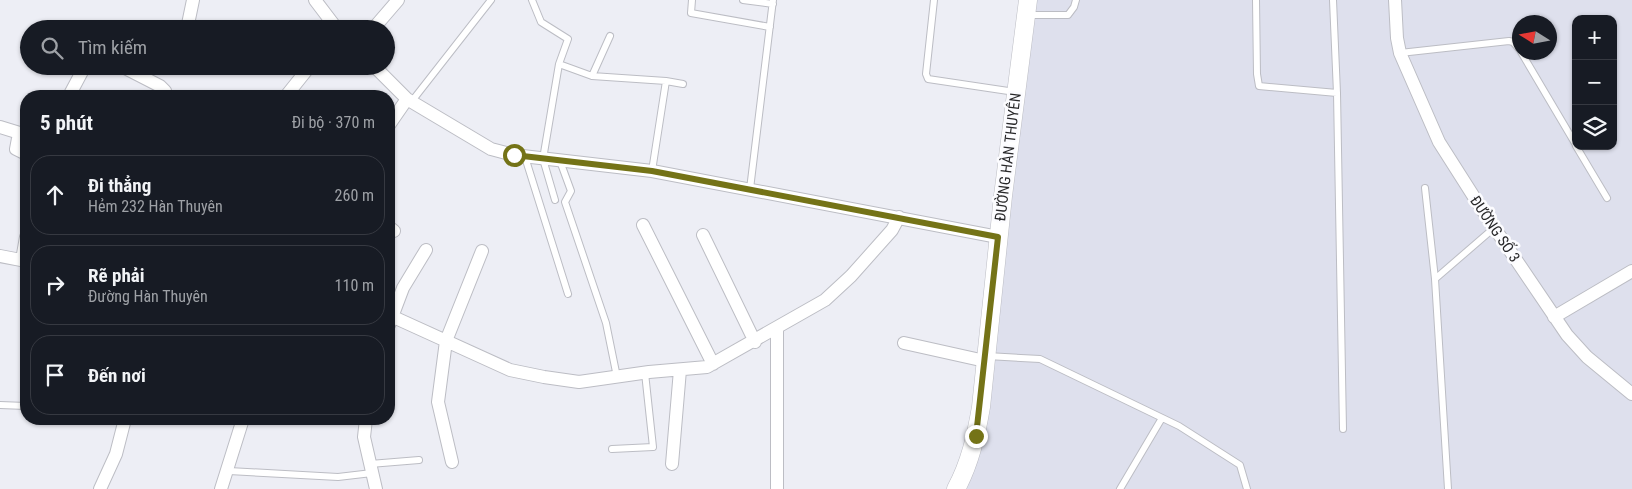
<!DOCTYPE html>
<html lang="vi">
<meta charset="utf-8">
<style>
body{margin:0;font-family:"Roboto Condensed",sans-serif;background:#20242c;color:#f1f3f6}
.controls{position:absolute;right:15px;top:15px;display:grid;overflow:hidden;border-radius:10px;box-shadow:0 1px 4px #0004}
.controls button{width:45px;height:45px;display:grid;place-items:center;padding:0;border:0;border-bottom:1px solid #363941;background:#171b24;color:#f1f3f6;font:25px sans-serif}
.compass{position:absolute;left:1512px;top:15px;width:45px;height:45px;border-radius:50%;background:#171b24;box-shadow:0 1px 4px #0004;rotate:281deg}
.stop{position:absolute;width:15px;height:15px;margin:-11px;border:4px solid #747317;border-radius:50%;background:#fff}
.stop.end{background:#747317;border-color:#fff;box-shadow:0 1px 5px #0008}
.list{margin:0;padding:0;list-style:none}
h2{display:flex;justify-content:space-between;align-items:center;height:65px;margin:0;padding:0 20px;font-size:21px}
h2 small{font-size:16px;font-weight:400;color:#9ea1a6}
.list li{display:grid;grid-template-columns:32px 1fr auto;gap:15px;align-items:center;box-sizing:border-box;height:80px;margin:0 10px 10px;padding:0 10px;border:1px solid #363941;border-radius:20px}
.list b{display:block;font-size:19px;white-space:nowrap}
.list p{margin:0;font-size:16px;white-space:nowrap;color:#9ea1a6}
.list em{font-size:16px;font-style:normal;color:#9ea1a6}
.icon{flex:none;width:28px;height:28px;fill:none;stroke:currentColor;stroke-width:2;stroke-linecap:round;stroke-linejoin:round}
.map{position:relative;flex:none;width:1632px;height:489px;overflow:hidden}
.search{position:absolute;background:#171b24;box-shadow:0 1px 4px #0004;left:20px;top:20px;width:375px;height:55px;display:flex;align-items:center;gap:12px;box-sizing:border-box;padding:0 18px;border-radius:28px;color:#9ea1a6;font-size:19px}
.panel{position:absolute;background:#171b24;box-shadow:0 1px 4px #0004;left:20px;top:90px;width:375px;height:335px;border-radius:20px}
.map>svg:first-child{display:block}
</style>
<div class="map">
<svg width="1632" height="489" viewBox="0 0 1632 489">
<rect width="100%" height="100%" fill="#edeef5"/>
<path fill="#dee0ed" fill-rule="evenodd" d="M1035,0H1632V489H964L1010,197ZM1576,19H1613V146H1576ZM1520,22H1550V52H1520Z"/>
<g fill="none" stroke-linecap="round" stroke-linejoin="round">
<g stroke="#bcbdc4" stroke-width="8">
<path id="lane" d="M532,0L541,22L568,39L559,64L543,159L555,200
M692,0L691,13L770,27
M743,0L773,4
M934,0L926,74L928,79L1015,92
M1256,0L1257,74L1259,86L1337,93
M1333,0L1337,93L1343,429
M1027,15H1068L1074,7L1076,0
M104,29L115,26L126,29
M610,36L592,76L666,81
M1521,52L1576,145
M1400,53L1509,41L1513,42L1520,50
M559,64L592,76
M412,101L491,0
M1576,146L1607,198
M525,157L568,294
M560,161L571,191L565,202L606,323L617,377
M652,171L666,81L683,84
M1425,188L1435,279
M750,189L773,0
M987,356L1040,359L1179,426L1240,465L1247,489
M0,405L26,406
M612,449L653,447L645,373
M370,464L419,460
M229,471L338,477L372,473
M1120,489L1162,418
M1448,489L1435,279L1494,228"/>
</g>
<g stroke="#bcbdc4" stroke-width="14">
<path id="street" d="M315,0L337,29
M1395,0L1397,38L1400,53L1439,142L1481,208L1567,335L1587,357L1632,394
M187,29L193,0
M373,29L398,0
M121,66L160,86L165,91L162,96
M374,66L407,99L491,149L514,155L652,171L998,237
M69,96L85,66
M286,96L310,66
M389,125L407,99
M0,127L26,135
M19,133L16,149L26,154
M643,225L713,364
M389,227L394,231
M703,235L755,342
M0,256L26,261
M22,260L26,237
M389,315L510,370L544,377L579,382L649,372L707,367L825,300L851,276L892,230L899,217
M1554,317L1632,271
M389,325L403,288L426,250
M904,343L985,361
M366,419L364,437L376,489
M452,462L438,402L446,341L482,251
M672,464L680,370
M100,489L116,454L125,419
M221,489L243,419
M777,489V328"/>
</g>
<g stroke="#bcbdc4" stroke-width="19">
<path id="secondary" d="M956,489C970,463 976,436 981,407L1003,196L1028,0"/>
</g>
<use href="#lane" stroke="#fff" stroke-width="6"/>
<use href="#street" stroke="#fff" stroke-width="12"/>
<use href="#secondary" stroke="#fff" stroke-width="18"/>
</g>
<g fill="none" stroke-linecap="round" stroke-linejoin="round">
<path stroke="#747317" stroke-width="6" d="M514,155L652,171L998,237L976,436"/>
</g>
<g text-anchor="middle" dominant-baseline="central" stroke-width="5" stroke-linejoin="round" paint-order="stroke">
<g font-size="15" fill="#28282a" stroke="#fcfcff">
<text transform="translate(1008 157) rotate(-83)">ĐƯỜNG HÀN THUYÊN</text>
<text transform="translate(1495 229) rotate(56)">ĐƯỜNG SỐ 3</text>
</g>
</g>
</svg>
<div class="controls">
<button>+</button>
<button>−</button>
<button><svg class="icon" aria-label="layers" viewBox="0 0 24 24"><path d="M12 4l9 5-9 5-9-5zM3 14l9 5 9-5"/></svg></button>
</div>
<svg class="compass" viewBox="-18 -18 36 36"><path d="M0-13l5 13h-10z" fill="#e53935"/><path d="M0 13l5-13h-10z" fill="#9ea1a6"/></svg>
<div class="stop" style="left:514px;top:155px"></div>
<div class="stop end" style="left:976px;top:436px"></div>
<div class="search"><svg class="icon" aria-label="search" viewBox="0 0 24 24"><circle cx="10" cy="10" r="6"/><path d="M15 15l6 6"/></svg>Tìm kiếm</div>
<section class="panel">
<h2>5 phút<small>Đi bộ · 370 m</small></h2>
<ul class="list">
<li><svg class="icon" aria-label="ahead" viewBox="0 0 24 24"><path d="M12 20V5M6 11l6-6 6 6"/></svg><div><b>Đi thẳng</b><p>Hẻm 232 Hàn Thuyên</p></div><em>260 m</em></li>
<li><svg class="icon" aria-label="right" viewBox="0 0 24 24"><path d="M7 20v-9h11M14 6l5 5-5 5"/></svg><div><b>Rẽ phải</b><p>Đường Hàn Thuyên</p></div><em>110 m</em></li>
<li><svg class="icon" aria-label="arrive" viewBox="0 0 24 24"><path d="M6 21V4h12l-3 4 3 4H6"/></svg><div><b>Đến nơi</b></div></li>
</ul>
</section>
</div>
